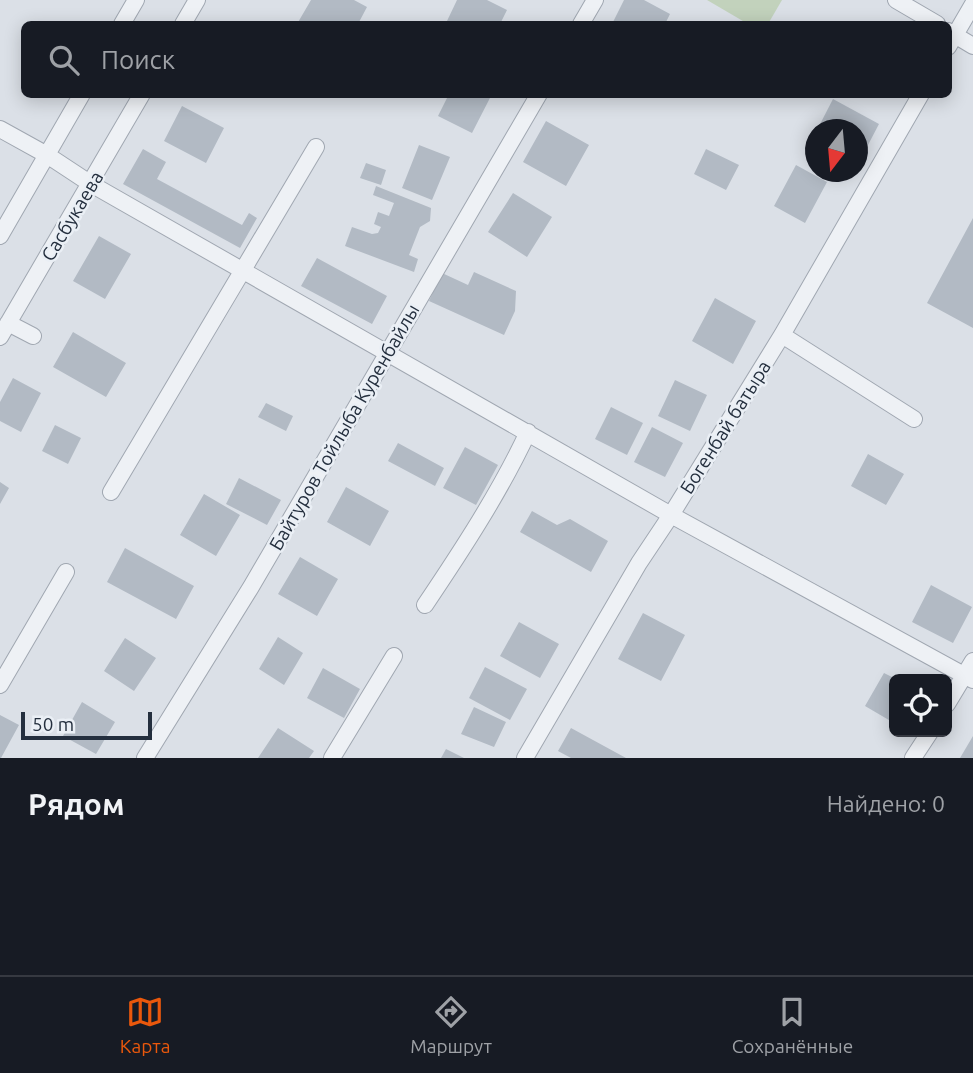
<!DOCTYPE html>
<html lang="ru">
<meta charset="utf-8">
<style>
body{margin:0;font-family:Ubuntu,sans-serif;background:#242831;color:#f1f3f6}
.controls{position:absolute;right:21px;bottom:21px;display:grid;overflow:hidden;border-radius:10px;box-shadow:0 4px 18px #0003}
.controls button{width:63px;height:63px;display:grid;place-items:center;padding:0;border:0;border-bottom:2px solid #363941;background:#171b24;color:#f1f3f6;font:35px sans-serif}
.compass{position:absolute;left:805px;top:119px;width:63px;height:63px;border-radius:50%;background:#171b24;box-shadow:0 4px 18px #0003;rotate:196deg}
.scale{position:absolute;left:21px;bottom:18px;width:131px;box-sizing:border-box;padding-left:7px;border:4px solid #242f3e;border-top:0;font-size:19px;line-height:24px;white-space:nowrap;color:#242f3e;-webkit-text-stroke:5px #eaeff5;paint-order:stroke}
.list{margin:0;padding:0;list-style:none}
h2{display:flex;justify-content:space-between;align-items:center;height:91px;margin:0;padding:0 28px;font-size:30px}
h2 small{font-size:23px;font-weight:400;color:#9ea1a6}
.icon{flex:none;width:38px;height:38px;fill:none;stroke:currentColor;stroke-width:2;stroke-linecap:round;stroke-linejoin:round}
.map{position:relative;flex:none;width:973px;height:758px;overflow:hidden}
.search{position:absolute;background:#171b24;box-shadow:0 4px 18px #0003;left:21px;right:21px;top:21px;height:77px;display:flex;align-items:center;gap:18px;box-sizing:border-box;padding:0 24px;border-radius:10px;color:#9ea1a6;font-size:26px}
.sheet{height:217px;background:#171b24}
nav{display:flex;justify-content:space-around;align-items:center;box-sizing:border-box;height:98px;border-top:2px solid #363941;background:#171b24;font-size:19px;color:#9ea1a6}
nav a{display:grid;justify-items:center;gap:4px}
nav .on{color:#ea580c}
.map>svg:first-child{display:block}
</style>
<div class="map">
<svg width="973" height="758" viewBox="0 0 973 758">
<rect width="100%" height="100%" fill="#dbe0e7"/>
<path fill="#c2d2bc" d="M707,0H782L768,24H748Z"/>
<path fill="#b2bac4" d="M311,0H354L367,7L358,24H297Z
M457,0H487L507,10L500,24H453L447,21Z
M624,0H644L670,14L665,24H612Z
M449,94H492L472,133L438,116Z
M833,99L879,124L858,164V130H817Z
M182,106L224,128L206,163L164,141Z
M546,121L589,145L566,186L523,162Z
M419,145L450,157L432,200L402,188Z
M143,149L166,162L157,179L242,225L249,213L257,218L240,248L123,184Z
M706,149L739,165L726,190L694,174Z
M366,163L386,170L381,185L360,178Z
M796,165L827,182L805,223L774,206Z
M376,186L431,208L430,221L420,227L409,255L418,259L414,272L345,246L352,227L372,234L378,233L381,227L374,224L378,212L389,216L394,203L373,195Z
M513,193L552,217L527,257L488,232Z
M973,218V328L927,303Z
M99,236L131,254L105,299L73,281Z
M317,258L387,296L372,324L301,286Z
M474,272L516,291L515,311L504,335L429,301L442,273L468,285Z
M715,298L756,321L733,364L692,341Z
M73,332L126,363L106,397L53,367Z
M13,378L41,393L21,432L0,421V402Z
M675,380L707,395L690,431L658,416Z
M266,403L293,416L286,431L258,417Z
M611,407L643,423L627,455L595,439Z
M55,425L81,438L68,464L42,451Z
M652,427L683,443L665,477L634,462Z
M398,443L444,468L435,486L388,461Z
M465,447L498,465L476,505L443,488Z
M868,454L904,474L886,505L851,486Z
M239,478L281,500L267,525L226,504Z
M0,482L9,488L0,504Z
M346,487L389,511L370,546L327,522Z
M204,494L240,515L216,556L180,535Z
M532,511L557,525L570,519L608,541L591,572L520,532Z
M125,548L194,586L176,619L107,582Z
M300,557L338,579L317,616L278,594Z
M931,585L972,607L953,643L912,622Z
M643,613L685,635L661,681L618,659Z
M519,622L559,644L540,678L500,656Z
M278,637L303,653L284,685L259,669Z
M125,638L156,658L134,691L104,671Z
M485,667L527,689L510,720L469,698Z
M323,668L360,689L344,718L307,698Z
M884,673L894,678V723L865,706Z
M82,702L115,722L96,754L63,736Z
M474,707L506,722L494,747L461,734Z
M0,715L19,725L1,758H0Z
M278,728L314,751L309,758H258Z
M571,728L626,758H571L558,751Z
M973,736V758H960Z
M446,749L464,758H441Z"/>
<g fill="none" stroke-linecap="round" stroke-linejoin="round">
<g stroke="#a0a7b1" stroke-width="18">
<path id="street" d="M896,0L937,24
M122,24L136,0
M183,24L197,0
M581,24L595,0
M948,31L973,46
M948,47L973,4
M0,129L47,155L91,184L671,515L973,680
M0,236L82,94
M8,323L33,336
M782,335L914,419
M0,337L142,94
M111,492L316,147
M425,605C462,550 500,492 528,432
M0,685L66,572
M947,704L973,661
M145,758L251,587L539,94
M332,758L394,656
M525,758L639,563L671,515L782,335L921,94
M913,758L930,732"/>
</g>
<use href="#street" stroke="#eef1f5" stroke-width="16"/>
</g>
<g text-anchor="middle" dominant-baseline="central" stroke-width="5" stroke-linejoin="round" paint-order="stroke">
<g font-size="19" fill="#242f3e" stroke="#eaeff5">
<text transform="translate(72 216) rotate(-59)">Сасбукаева</text>
<text transform="translate(344 427) rotate(-60)">Байтуров Тойлыба Куренбайлы</text>
<text transform="translate(725 427) rotate(-58)">Богенбай батыра</text>
</g>
</g>
</svg>
<div class="controls">
<button><svg class="icon" aria-label="locate" viewBox="0 0 24 24"><circle cx="12" cy="12" r="6"/><path d="M12 2v4M12 18v4M2 12h4M18 12h4"/></svg></button>
</div>
<svg class="compass" viewBox="-18 -18 36 36"><path d="M0-13l5 13h-10z" fill="#e53935"/><path d="M0 13l5-13h-10z" fill="#9ea1a6"/></svg>
<div class="scale">50 m</div>
<div class="search"><svg class="icon" aria-label="search" viewBox="0 0 24 24"><circle cx="10" cy="10" r="6"/><path d="M15 15l6 6"/></svg>Поиск</div>
</div>
<section class="sheet">
<h2>Рядом<small>Найдено: 0</small></h2>
<ul class="list">
</ul>
</section>
<nav>
<a class="on"><svg class="icon" aria-label="map" viewBox="0 0 24 24"><path d="M3 6l6-2 6 2 6-2v14l-6 2-6-2-6 2zM9 4v14M15 6v14"/></svg>Карта</a>
<a><svg class="icon" aria-label="directions" viewBox="0 0 24 24"><path d="M12 3l9 9-9 9-9-9zM9 14v-3h6M13 9l2 2-2 2"/></svg>Маршрут</a>
<a><svg class="icon" aria-label="saved" viewBox="0 0 24 24"><path d="M7 4h10v16l-5-4-5 4z"/></svg>Сохранённые</a>
</nav>
